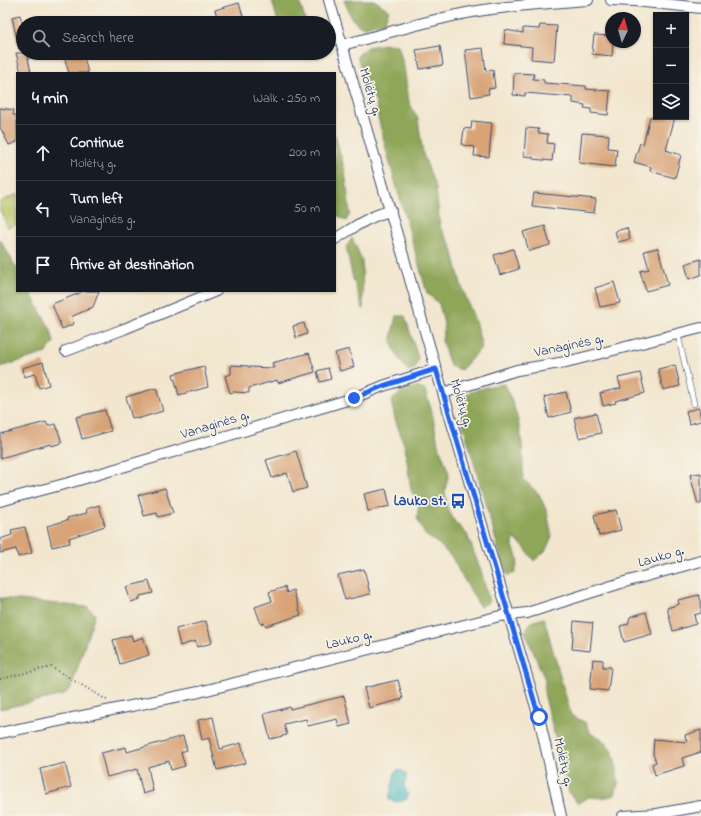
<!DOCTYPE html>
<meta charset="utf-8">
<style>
body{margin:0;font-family:"Indie Flower",sans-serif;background:#20242c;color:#f1f3f6}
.controls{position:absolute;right:12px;top:12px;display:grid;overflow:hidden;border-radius:0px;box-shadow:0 1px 3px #0004}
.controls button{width:36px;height:36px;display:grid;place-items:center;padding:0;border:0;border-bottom:1px solid #363941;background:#171b24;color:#f1f3f6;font:20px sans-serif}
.compass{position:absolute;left:605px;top:12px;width:36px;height:36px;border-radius:50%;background:#171b24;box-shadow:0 1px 3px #0004;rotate:5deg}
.stop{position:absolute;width:12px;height:12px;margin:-9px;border:3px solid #2563eb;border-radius:50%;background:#fff}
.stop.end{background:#2563eb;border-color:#fff;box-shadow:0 1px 4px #0008}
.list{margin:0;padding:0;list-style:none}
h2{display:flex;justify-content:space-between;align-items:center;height:52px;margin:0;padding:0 16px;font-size:17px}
h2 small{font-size:13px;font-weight:400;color:#9ea1a6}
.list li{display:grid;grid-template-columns:26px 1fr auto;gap:12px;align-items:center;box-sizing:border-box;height:56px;padding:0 16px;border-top:1px solid #363941}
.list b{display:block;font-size:15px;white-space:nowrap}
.list p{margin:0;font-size:13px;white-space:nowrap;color:#9ea1a6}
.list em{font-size:13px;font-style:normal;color:#9ea1a6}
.icon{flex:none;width:22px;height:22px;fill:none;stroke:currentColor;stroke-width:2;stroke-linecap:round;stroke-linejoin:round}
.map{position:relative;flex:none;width:701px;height:816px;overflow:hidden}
.search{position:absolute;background:#171b24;box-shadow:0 1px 3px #0004;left:16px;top:16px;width:320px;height:44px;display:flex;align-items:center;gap:10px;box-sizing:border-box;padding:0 14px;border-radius:22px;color:#9ea1a6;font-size:15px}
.panel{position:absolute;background:#171b24;box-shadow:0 1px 3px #0004;left:16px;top:72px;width:320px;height:220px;border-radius:0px}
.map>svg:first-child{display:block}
</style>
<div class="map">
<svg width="701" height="816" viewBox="0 0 701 816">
<rect width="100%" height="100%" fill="#f7f3e8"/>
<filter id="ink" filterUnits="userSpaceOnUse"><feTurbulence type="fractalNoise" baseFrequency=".025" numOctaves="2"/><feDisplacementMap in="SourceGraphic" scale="8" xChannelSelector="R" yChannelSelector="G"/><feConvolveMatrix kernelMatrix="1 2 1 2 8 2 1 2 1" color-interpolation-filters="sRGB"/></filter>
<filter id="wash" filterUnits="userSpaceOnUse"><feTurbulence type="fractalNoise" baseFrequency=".012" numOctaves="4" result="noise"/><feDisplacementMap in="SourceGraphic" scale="16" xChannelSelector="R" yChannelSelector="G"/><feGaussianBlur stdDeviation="0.9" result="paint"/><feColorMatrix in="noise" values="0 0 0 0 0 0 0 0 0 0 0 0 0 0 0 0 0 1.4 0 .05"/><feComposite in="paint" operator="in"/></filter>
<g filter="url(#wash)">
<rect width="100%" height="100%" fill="#f2e6ce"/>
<path fill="#b3c062" stroke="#677860" d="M17,194V224L8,228L0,210V202Z"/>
<path fill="#8ea658" stroke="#546a5b" d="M272,0H299L306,23H278Z
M344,0H374L389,10L384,23L375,24L362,28L352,19Z
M386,44L398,45L404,67L409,102L418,119L423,154L436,188L440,227L451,245L461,284L475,321L482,347L461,370L450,366L442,341L444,324L439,304L427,293L387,153L378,117L376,102L368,89L357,56L367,47Z
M335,135L345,171L350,214L346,221L337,215L335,208Z
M352,238L362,260L363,309L353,279L346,247Z
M0,239L17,269V291H29L51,330L54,342L46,353L0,367Z
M396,316H405L418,358L415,369L408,371C400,361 390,348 392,334C393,328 395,322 396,316Z
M505,384C520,418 524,441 523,479L539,494L547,512L552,536L546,550L534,561L524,547L514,538L513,546L518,560L515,573L508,576L499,551L461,417L460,398C475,389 488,386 505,384Z
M416,387L425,390L432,412L438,444L449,473L445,490L447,507L455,522L467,534L482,574L489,602L480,607L459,571L453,559L439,544L425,535L417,518L419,504L411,490L405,447L395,419L391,401L406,388Z
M0,598L88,607L95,614L71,688L64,695L0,709Z
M544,618L571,715L586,723L591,734L601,738L612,749L617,769L618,784L615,795L603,798L589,797L578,804L569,793L544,693L545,680L525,632L531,622Z"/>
<path fill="#45b5bc" stroke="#30728d" d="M397,770L403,771C409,776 406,779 404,785L408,794L407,799C401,802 395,803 389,799L395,772Z"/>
<g id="blocks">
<path fill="#d8a377" d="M239,3L245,23H219L215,10Z
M20,15L23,26V48L19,49L12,17Z
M540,25L557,26L554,61L531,59L532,47L504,44L505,30L523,33V28L539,29Z
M594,35L611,36V42H613L612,56L592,54Z
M440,46L443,65L420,69L416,50Z
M483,48L486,71L493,70L495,88L488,89L489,94L471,97L465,50Z
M16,53H27L31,73H21Z
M63,53H83L88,73H69Z
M514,73L534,74L533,79L544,80V83L586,86V89L610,91L608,115L591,113V109L584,108L585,105L573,103V97L525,93V96L513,95Z
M0,108L14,110L13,115H17V142L9,145L0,127Z
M650,117H675L666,150L681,155L675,178L650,171L651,167L634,162L640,143L643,144Z
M472,121L492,123L489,157L474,156L475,147L462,145L464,128L471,129Z
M526,128L539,129L538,133L548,134L547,143L554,144L552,161L533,159V157L524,156Z
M582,133L609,135L608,148L617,149L615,167L579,163Z
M534,193L596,199L594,213L532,206Z
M545,226L550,245L529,251L523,232Z
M627,228L630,239L618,242L615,231Z
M658,248L668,285L646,291L640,271L649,269L644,251Z
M513,249L519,269L500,275L494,255Z
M701,259V275L689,279L685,264Z
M614,282L620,303L600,307L595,288Z
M81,291H99L93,307L71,317L74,324L62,329L52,304L80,293Z
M304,323L307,334L296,338L293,326Z
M349,349L354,367L340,371L335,353Z
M309,353L315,372L278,383L277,380L249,388V393L234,392L230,393L225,376L231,374V365L248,366V367L274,368L272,363Z
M43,362L49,385L39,388L35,374L24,377L22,368Z
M675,365L680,386L663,390L658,369Z
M204,366L208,387L179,395L173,374Z
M328,368L331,379L320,382L317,371Z
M640,373L645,393L615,401L616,403L603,406L600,393L621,388L618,378Z
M156,388L163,411L137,419V417L132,418L126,397Z
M566,392L571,412L549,418L544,397Z
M699,408L701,421L689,424L686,411Z
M105,410L111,431L82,439L76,417Z
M596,413L601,433L579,438L574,418Z
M46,422L48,426L56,424L62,443L51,446V444L0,458V434Z
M296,451L307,488L293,492L287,473L272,478L266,460Z
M701,473V504H698L690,475Z
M165,488L173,513L158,517L157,513L144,516L138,495Z
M386,489L390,506L368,511L364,494Z
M99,505L105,526L69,538L70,543L52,547L47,526L68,520L67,518L87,513L86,509Z
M616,510L621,530L599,536L594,515Z
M25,527L32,553L18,557L16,549L0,553V539L12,535L11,530Z
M364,569L370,594L345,600L338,575Z
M149,581L153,593L140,596V599L131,602L126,587Z
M285,587L287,593L293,590L301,615L266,626L264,623L261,624L255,607L272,601L269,592Z
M699,595L701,601V613L694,615L696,624L673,631L667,608L679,604L678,600Z
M646,612L652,634L624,642L620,626L628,624L630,617Z
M206,621L212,643L197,647L195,641L180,646L176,629Z
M574,621L593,623L590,651L572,649Z
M131,635L133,641L143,637L149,655L120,664L113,640Z
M593,659L603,660V667H611L608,691L590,689Z
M398,680L403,699L369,708L364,688Z
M344,696L351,724L339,727L337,719L308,726L306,719L284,724L287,735L270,739L264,714L290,707V709Z
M213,717L220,749L241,743L246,763L217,770L209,738L202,740L198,720Z
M701,730V752L682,758L684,766L655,775L652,764L656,762L653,754L654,739L687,742L685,735Z
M183,736L187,750L181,752L185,766L171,770L169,761L148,767L153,791L143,794L137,769L107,777L101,753L126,747L127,752Z
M65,763L71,787L46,794L40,769Z"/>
</g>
</g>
<g filter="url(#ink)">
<use href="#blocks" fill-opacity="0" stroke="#3b4a6f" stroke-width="1"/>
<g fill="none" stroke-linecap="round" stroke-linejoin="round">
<g stroke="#3b4a6f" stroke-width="6">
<path id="service" d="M678,335L694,404"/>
</g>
<g stroke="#3b4a6f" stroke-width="12">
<path id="minor" d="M329,0L436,369L539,717L561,816
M611,0L635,1L701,8
M342,45C385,34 428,20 472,12C510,5 549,3 588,0
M335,239C353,228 370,215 391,211
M66,351L124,329L216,291
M443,393L517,370L566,362L701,328
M0,501L72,482L354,398L383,386L436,369
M0,733L199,692L500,616L527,613L621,583L701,561
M623,816L657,814L701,806"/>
</g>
<path stroke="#3b4a6f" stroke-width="2" stroke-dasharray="1 3" stroke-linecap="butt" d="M0,679L51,667L107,700"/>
<use href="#service" stroke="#fff" stroke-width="5"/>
<use href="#minor" stroke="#fff" stroke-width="10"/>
</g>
</g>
<g fill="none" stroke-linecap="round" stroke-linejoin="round" filter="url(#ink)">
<path stroke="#2563eb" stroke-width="5" d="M354,398L383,386L436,369L539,717"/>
</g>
<defs>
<g id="bus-bare" transform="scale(1.2)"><path d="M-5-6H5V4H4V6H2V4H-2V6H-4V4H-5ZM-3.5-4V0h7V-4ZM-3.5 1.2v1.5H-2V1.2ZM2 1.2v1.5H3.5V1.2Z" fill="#1a4fb4" stroke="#f7f3e8" stroke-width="2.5" paint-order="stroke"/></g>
</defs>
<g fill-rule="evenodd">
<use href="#bus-bare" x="458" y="501"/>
</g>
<g text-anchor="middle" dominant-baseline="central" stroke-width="3.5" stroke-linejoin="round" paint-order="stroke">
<g font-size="14" fill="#1b2f5e" stroke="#f7f3e8">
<text transform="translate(370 92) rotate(73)">Molėtų g.</text>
<text transform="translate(569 346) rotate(-12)">Vanaginės g.</text>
<text transform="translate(461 403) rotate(73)">Molėtų g.</text>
<text transform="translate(215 425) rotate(-17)">Vanaginės g.</text>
<text transform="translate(661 557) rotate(-16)">Lauko g.</text>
<text transform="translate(349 640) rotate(-14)">Lauko g.</text>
<text transform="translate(563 762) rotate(77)">Molėtų g.</text>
</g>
<g font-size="14" font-weight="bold" fill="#164399" stroke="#f7f3e8" text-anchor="end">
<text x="446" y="501">Lauko st.</text>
</g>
</g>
</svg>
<div class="controls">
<button>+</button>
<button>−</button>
<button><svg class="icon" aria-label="layers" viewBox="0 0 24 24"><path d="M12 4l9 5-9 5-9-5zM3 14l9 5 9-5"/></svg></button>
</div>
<svg class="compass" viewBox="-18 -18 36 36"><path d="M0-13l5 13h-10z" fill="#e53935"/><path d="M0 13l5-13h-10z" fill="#9ea1a6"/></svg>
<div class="stop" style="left:539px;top:717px"></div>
<div class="stop end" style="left:354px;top:398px"></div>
<div class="search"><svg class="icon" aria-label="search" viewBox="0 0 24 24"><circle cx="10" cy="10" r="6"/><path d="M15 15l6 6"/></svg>Search here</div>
<section class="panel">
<h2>4 min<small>Walk · 250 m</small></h2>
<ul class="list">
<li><svg class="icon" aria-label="ahead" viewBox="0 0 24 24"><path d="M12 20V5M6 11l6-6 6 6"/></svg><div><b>Continue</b><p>Molėtų g.</p></div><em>200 m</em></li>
<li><svg class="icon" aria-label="left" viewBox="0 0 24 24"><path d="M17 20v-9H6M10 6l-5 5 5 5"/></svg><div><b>Turn left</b><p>Vanaginės g.</p></div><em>50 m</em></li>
<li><svg class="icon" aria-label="arrive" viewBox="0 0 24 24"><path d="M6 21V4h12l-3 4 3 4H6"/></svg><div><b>Arrive at destination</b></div></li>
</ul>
</section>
</div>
